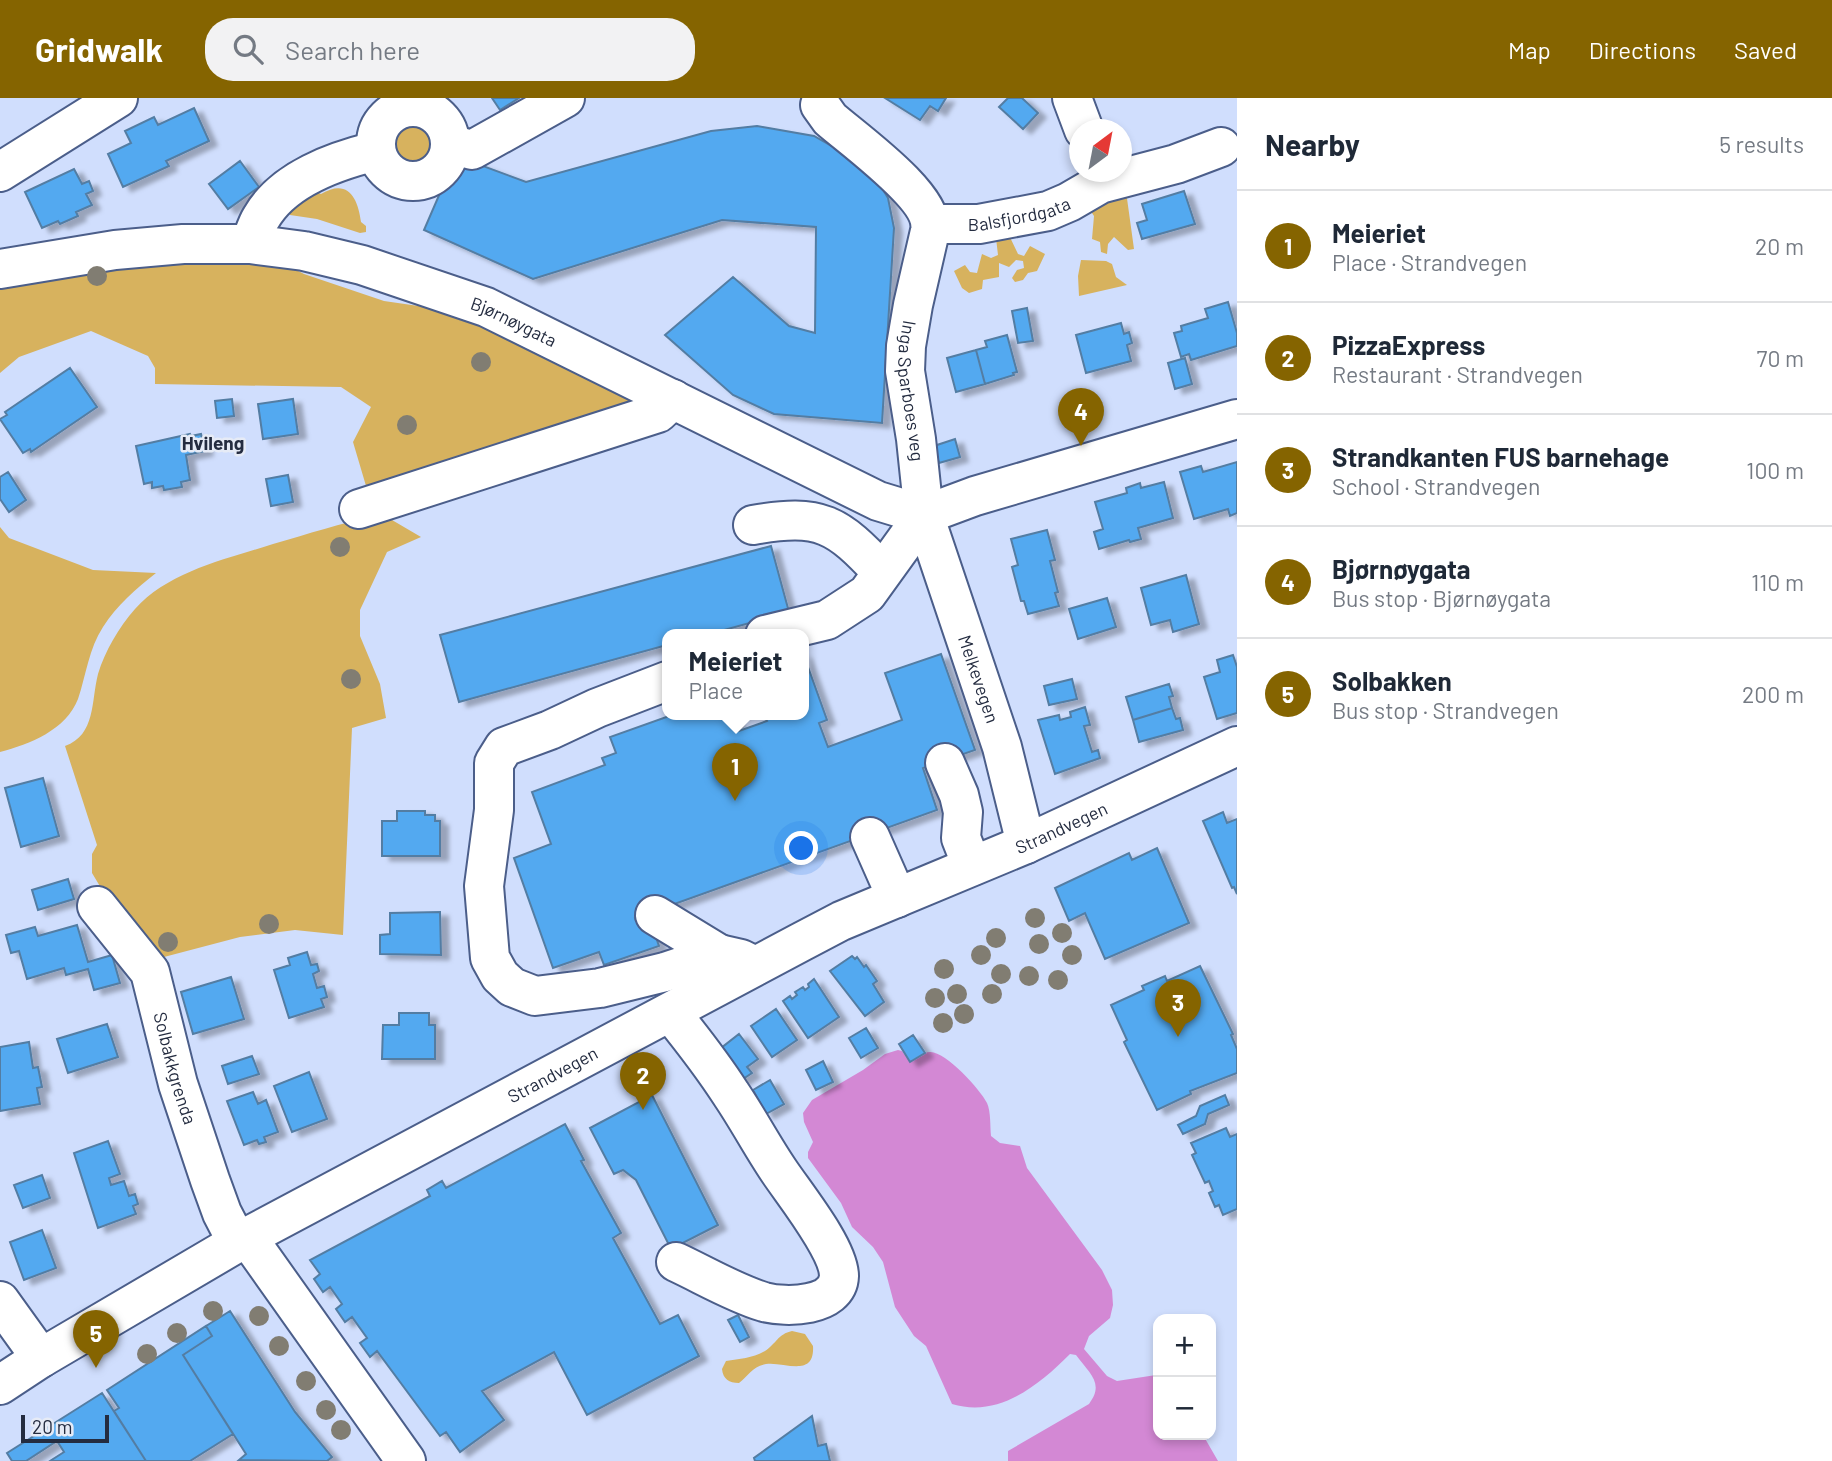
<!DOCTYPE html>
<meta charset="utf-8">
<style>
body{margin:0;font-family:Barlow,sans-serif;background:#f2f2f3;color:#1f2937}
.controls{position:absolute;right:21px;bottom:21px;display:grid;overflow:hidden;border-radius:14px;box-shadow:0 4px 10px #0003}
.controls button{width:63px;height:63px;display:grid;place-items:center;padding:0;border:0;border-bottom:2px solid #e0e1e3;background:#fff;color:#1f2937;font:35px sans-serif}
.compass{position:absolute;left:1069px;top:21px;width:63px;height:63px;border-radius:50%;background:#fff;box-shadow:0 4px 10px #0003;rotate:32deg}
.scale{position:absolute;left:21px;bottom:18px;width:88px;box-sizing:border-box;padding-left:7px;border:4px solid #242c40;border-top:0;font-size:19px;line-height:24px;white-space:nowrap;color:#242c40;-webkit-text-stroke:5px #e6ebf6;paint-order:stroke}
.you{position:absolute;left:802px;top:751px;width:24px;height:24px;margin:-18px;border:5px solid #fff;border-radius:50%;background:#1a73e8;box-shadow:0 0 0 10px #1a73e833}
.badge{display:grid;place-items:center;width:46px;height:46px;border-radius:50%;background:#856400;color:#fff;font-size:23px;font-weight:700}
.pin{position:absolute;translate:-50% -58px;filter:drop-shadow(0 2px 4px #0008)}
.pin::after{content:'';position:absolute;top:37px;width:24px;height:21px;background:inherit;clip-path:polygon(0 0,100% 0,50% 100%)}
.popup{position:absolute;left:662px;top:531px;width:147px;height:91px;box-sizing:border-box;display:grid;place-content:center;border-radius:14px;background:#fff;filter:drop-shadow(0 2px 5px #0005);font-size:23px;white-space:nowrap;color:#747a83}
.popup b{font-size:26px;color:#1f2937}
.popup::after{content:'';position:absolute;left:50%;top:100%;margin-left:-14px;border:14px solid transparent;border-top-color:#fff}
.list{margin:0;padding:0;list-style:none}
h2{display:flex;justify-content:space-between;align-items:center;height:91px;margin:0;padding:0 28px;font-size:30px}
h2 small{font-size:23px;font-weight:400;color:#747a83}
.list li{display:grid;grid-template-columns:46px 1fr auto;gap:21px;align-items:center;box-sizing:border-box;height:112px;padding:0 28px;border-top:2px solid #e0e1e3}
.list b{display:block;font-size:26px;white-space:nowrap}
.list p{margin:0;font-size:23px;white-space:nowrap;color:#747a83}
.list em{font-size:23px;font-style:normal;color:#747a83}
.icon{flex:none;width:38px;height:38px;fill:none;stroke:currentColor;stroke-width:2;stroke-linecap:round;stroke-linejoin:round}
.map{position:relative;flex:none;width:1237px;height:1363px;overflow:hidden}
header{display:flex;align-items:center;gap:42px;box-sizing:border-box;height:98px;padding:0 35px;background:#856400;color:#fff}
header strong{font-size:33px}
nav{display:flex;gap:38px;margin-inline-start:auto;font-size:24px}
.search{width:490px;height:63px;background:#f2f2f3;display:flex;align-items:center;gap:18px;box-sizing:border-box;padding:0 24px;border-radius:28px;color:#747a83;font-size:26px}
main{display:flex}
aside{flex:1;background:#fff}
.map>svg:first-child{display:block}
</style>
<header>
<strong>Gridwalk</strong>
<div class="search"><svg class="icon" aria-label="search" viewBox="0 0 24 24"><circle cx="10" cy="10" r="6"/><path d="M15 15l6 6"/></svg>Search here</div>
<nav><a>Map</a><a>Directions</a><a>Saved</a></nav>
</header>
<main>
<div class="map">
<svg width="1237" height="1363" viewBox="0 0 1237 1363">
<defs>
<filter id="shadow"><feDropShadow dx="8" dy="4.5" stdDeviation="2" flood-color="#0004"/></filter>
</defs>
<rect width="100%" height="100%" fill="#d0defd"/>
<path fill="#d7b25e" d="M387 49a23 23 0 1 1 46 0a23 23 0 1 1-46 0Z
M1125,86L1134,151L1128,152L1114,139L1108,146L1107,156L1101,154L1100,144L1092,141L1094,118L1086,106Z
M308,90L321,96C348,80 358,100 361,124L366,128V134L360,135L317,121L290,117V104Z
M1007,133L1018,156L1024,158L1030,148L1045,156L1037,173L1028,175L1023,182L1015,184L1012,180L1017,172L1024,170L1023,163L1016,162L1009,169L999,165V179L983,182L982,191L969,195L962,190L954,173L965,167L970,174L977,175L982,156L991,160L998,157L996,140Z
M194,158L283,165L304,176L384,203L446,212L473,219L646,304L369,398L353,344L371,309L341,289L155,286V270L148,258L91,233L19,259L0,275V185Z
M1081,162L1106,163L1112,166L1116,179L1127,187L1079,198L1078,178Z
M376,418L392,422L421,439L387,454L360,512V538L380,586L386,620L352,630L343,837L295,832L240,839L164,859L145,850L107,800L92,775V756L97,747L65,648C96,637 91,603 98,576C105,553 119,529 135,511C169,473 227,461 273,446C308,436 341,425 376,418Z
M0,429L9,440L93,472L156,475C136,491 117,507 103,529C89,550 86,577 78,601C66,632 30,646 0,654Z
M792,1233L805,1236L813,1248C815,1281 783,1263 766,1266C753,1268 748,1278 739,1285C729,1285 723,1281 722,1271L726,1263C740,1261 753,1260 765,1253C776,1246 778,1236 792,1233Z"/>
<path fill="#d388d4" d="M898,952L902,953L910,964C916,961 923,954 930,954C945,953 980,991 987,1005C991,1014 990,1028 991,1038L1000,1045L1020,1048L1027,1070L1102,1172L1112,1192L1113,1207L1110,1220L1089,1238L1084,1251L1107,1278L1117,1283L1156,1277L1158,1279V1337H1203L1218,1363H1008V1353L1089,1306C1105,1285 1089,1275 1076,1257L1070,1256C1038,1288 999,1320 952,1306L926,1248L914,1238L895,1209L883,1164L873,1149L852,1129L841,1105L808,1060V1054L813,1044L804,1024L803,1015L812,1002L863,972L885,956Z"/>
<path fill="#52a9f0" stroke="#537da3" stroke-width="2" filter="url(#shadow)" d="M492,0H519L500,12Z
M885,0H946L938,13L930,8L920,22Z
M1008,0H1022L1038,15L1023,31L999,9Z
M194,10L209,43L166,63L169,68L123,89L108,56L131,45L125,33L154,19L158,27Z
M757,28L814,38L854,61L874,77L888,100L894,130L882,325L774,316L733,297L665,237L733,179L789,228L815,235L816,129L722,122L533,181L424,132L456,58L526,84L711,33Z
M240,63L259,89L228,111L209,86Z
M74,71L82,86L89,83L93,93L86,96L92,107L76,114L78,118L60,126L58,123L42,130L25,94Z
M1184,93L1195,126L1142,141L1137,125L1147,122L1142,106Z
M1228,204L1237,235V248L1191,262L1189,256L1181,259L1174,235L1182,233L1181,228L1208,220L1205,211Z
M1027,210L1033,243L1018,245L1012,213Z
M1121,225L1124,236L1129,234L1132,245L1127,247L1131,263L1086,275L1076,237Z
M1007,237L1017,274L1013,275L1014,277L985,286L976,252L987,249L985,243Z
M976,252L985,286L956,294L947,260Z
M1185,260L1192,286L1175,291L1168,265Z
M70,270L97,309L31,354L30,351L23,355L0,321L7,317L5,314Z
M232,301L234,318L217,320L215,303Z
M293,301L298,336L263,341L258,306Z
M190,336L191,338L201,336L205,353L186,357L190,382L181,384L182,389L164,392L163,388L152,390V384L144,386L136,348Z
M955,341L960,359L939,365L934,348Z
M1237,364V415L1230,418L1228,411L1194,421L1180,374L1201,368L1203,374Z
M8,374L26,402L9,414L0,401V379Z
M288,377L293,404L271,408L266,381Z
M1164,384L1173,420L1138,430L1141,441L1130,444L1129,442L1099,451L1094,434L1103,431L1095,404L1127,395L1126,390L1140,385L1141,390Z
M1047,432L1055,462L1050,463L1058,494L1055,495L1059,508L1028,516L1024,503H1021L1012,469L1018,467L1011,441Z
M771,448L789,514L706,537H667V547L459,604L440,537Z
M1186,477L1199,526L1173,534L1170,522L1151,527L1141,490Z
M1107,500L1116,529L1078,541L1069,511Z
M803,555L827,622L819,625L828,649L902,622L885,575L941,556L975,652L923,670L937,712L635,820L636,823L653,831L659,848L604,867L599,854L553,870L514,760L551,746L532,694L605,667L602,660L616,655L610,639L672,617H733L739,633L767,623L764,617H803Z
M1233,557L1237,569V615L1217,621L1204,579L1220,574L1217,562Z
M1072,581L1077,601L1049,607L1044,588Z
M1169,586L1173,598L1169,599L1172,610L1133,622L1126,599Z
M1085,609L1090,627L1084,628L1092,654L1098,652L1100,660L1055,676L1038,622L1059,617L1060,622L1071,619L1070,614Z
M1172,610L1176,621L1180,620L1183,632L1139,644L1133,622Z
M43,680L59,738L21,749L5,690Z
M397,713H425V717H435V723H440V758H382V723H397Z
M1223,714L1227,725L1237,721V796L1234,789L1232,790L1203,723Z
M1157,750L1189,825L1105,861L1085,815L1069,823L1055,790L1129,755L1132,762Z
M68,781L74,801L38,812L32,792Z
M440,814L441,857L380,856V837L390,836V815Z
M77,827L88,864L112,857L120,885L94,892L88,871L66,877L64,870L27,881L19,853L11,855L6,837L35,829L38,838Z
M307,854L311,867L317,866L319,873L313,876L317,890L324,888L327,899L321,901L324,909L289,920L274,872L290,867L288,860Z
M852,858L855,861L857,859L864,869L866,867L877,883L873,886L884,904L865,918L830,873Z
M1200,868L1233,936L1231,937L1237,951V975L1190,993L1191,996L1157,1012L1124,944L1127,942L1111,907L1144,892L1142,888L1165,878L1167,883Z
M231,879L244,921L193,936L181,894Z
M814,881L839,919L808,940L783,903L790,898L792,901L797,897L795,894L803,889L805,892L809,889L808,886Z
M776,911L797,942L772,959L751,928Z
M399,915H429V927H435V961H382L383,927H399Z
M107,926L118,959L68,975L57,941Z
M866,930L878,950L861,960L849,940Z
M739,936L758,961L747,969L752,975L740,983L716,954Z
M913,937L925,955L910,964L899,946Z
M29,944L33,970L38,969L42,989L37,990L40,1006L0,1013V949Z
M252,958L259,976L228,986L222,968Z
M823,963L833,984L816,992L806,972Z
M309,974L327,1021L292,1034L274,988Z
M770,982L784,1006L766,1016L753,992Z
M253,994L258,1006L266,1002L278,1034L264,1039L266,1044L259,1046L257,1042L244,1047L227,1003Z
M652,997L718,1127L671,1151L636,1082L623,1072L614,1076L590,1030Z
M1225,997L1229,1007L1208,1016L1205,1026L1183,1036L1178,1027L1196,1018L1200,1008Z
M565,1026L584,1062L581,1063L621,1135L613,1140L660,1226L678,1217L699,1258L587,1317L554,1254L482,1293L504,1322L460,1354L446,1334L440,1338L377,1253L370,1259L360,1245L367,1240L352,1219L345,1224L336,1211L342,1206L330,1189L323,1194L314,1181L320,1176L310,1162L430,1098L427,1092L442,1083L446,1090Z
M1226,1030L1230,1039L1237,1036V1111L1223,1117L1219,1107L1215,1109L1209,1095L1213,1093L1209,1083L1205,1085L1192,1057L1196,1055L1191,1045Z
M108,1043L120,1076L109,1080L111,1087L124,1083L129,1098L135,1096L138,1106L133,1108L136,1116L98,1130L74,1055Z
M42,1077L50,1100L23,1110L14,1087Z
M42,1132L56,1170L24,1182L10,1144Z
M230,1213L295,1314L332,1359L327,1363L239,1362L246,1356L183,1257L212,1238L206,1228Z
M738,1217L749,1239L740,1244L728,1222Z
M206,1228L212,1238L183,1257L233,1336L190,1363H146L114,1313L119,1310L107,1292Z
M102,1295L146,1363H50L64,1354L57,1343L26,1363H12L7,1355Z
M812,1318L818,1348L826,1346L830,1363H755L754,1360Z"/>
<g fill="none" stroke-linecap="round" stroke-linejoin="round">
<g stroke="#4b5e8a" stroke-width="42">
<g id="minor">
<path d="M1072,0L1084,32"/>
<path id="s1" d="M820,7L830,21C854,42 936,100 930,133L913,207L906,248L905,273L916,341L924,417L1002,649L1026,746"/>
<circle cx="413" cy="46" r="37"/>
<path d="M450,46L472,52L565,0"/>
<path d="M0,74L118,0"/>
<path id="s2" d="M932,126H979L1048,113L1069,104L1100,86L1176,66L1221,49"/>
<path d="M250,146C254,137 256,128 261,120C283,81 335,63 376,53"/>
<path id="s3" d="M0,171L115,152L183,146H250L304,153L362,167L486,209L878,403L924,417L975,398L1237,321"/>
<path d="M359,411L658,315L673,301"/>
<path d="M753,427C821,415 837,426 882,474"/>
<path d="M765,537L827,522L867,496L924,417"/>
<path d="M667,583L597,610L550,632L504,649L494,665V712L484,788L490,860L500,878L512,889L535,898L600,890L665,874L719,856L741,861L755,868"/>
<path d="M945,665L959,697L963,714L961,740L972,768"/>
<path d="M870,739L897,800"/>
<path id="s4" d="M97,808L150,874L178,986L210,1082L222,1115L237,1144"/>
<path d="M655,817L719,856"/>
<path d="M671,915C692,941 713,968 731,996C748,1021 762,1048 779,1073C795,1097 839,1151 839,1178C838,1209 786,1210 764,1204C734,1195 704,1177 676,1164"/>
<path d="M247,1139L406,1363"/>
<path d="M0,1203L41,1260"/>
<path id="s5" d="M0,1287L41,1260L247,1139L801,844L841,823L1026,746L1237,648"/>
</g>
</g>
<use href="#minor" stroke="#fff" stroke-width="38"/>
</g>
<g fill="#817d72">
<circle cx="97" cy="178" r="10"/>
<circle cx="481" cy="264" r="10"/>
<circle cx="407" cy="327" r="10"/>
<circle cx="340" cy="449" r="10"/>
<circle cx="351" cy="581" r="10"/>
<circle cx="1035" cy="820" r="10"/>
<circle cx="269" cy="826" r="10"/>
<circle cx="1062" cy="835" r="10"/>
<circle cx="996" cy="840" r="10"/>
<circle cx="168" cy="844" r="10"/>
<circle cx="1039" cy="846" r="10"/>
<circle cx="981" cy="857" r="10"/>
<circle cx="1072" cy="857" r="10"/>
<circle cx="944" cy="871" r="10"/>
<circle cx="1001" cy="876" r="10"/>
<circle cx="1029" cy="878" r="10"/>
<circle cx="1058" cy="882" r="10"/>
<circle cx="957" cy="896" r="10"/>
<circle cx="992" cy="896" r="10"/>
<circle cx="935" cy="900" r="10"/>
<circle cx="964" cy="916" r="10"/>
<circle cx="943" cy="925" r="10"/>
<circle cx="213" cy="1213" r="10"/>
<circle cx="259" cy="1218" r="10"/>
<circle cx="177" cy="1235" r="10"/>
<circle cx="279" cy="1248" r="10"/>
<circle cx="147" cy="1256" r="10"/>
<circle cx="306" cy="1283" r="10"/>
<circle cx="326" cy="1312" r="10"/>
<circle cx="341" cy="1332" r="10"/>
</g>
<g text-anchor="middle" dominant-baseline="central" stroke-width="5" stroke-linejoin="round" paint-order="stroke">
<g font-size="18" fill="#242c40" stroke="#e6ebf6">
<text stroke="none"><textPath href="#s2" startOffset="88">Balsfjordgata</textPath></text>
<text stroke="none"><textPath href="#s3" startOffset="528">Bjørnøygata</textPath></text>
<text stroke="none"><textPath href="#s1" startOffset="334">Inga Sparboes veg</textPath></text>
<text stroke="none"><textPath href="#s1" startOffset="632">Melkevegen</textPath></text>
<text stroke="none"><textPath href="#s5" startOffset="1200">Strandvegen</textPath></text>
<text stroke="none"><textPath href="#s4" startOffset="184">Solbakkgrenda</textPath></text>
<text stroke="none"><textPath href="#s5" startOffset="634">Strandvegen</textPath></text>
</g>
<g font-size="19" font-weight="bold" fill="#242c40" stroke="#e6ebf6">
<text x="213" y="344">Hvileng</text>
</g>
</g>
</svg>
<div class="controls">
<button>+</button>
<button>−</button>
</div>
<svg class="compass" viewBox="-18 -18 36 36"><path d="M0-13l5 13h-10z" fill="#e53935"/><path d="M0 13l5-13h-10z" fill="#747a83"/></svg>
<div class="scale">20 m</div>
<div class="you"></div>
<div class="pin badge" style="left:735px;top:703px">1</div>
<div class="popup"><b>Meieriet</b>Place</div>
<div class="pin badge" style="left:643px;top:1012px">2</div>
<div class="pin badge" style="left:1178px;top:939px">3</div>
<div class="pin badge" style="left:1081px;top:348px">4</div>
<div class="pin badge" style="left:96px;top:1270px">5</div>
</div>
<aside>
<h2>Nearby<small>5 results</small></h2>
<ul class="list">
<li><span class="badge">1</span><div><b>Meieriet</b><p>Place · Strandvegen</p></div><em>20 m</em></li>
<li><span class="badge">2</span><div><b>PizzaExpress</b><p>Restaurant · Strandvegen</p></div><em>70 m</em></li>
<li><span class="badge">3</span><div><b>Strandkanten FUS barnehage</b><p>School · Strandvegen</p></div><em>100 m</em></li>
<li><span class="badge">4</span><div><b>Bjørnøygata</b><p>Bus stop · Bjørnøygata</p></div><em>110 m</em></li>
<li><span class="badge">5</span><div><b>Solbakken</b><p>Bus stop · Strandvegen</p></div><em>200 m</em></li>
</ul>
</aside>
</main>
